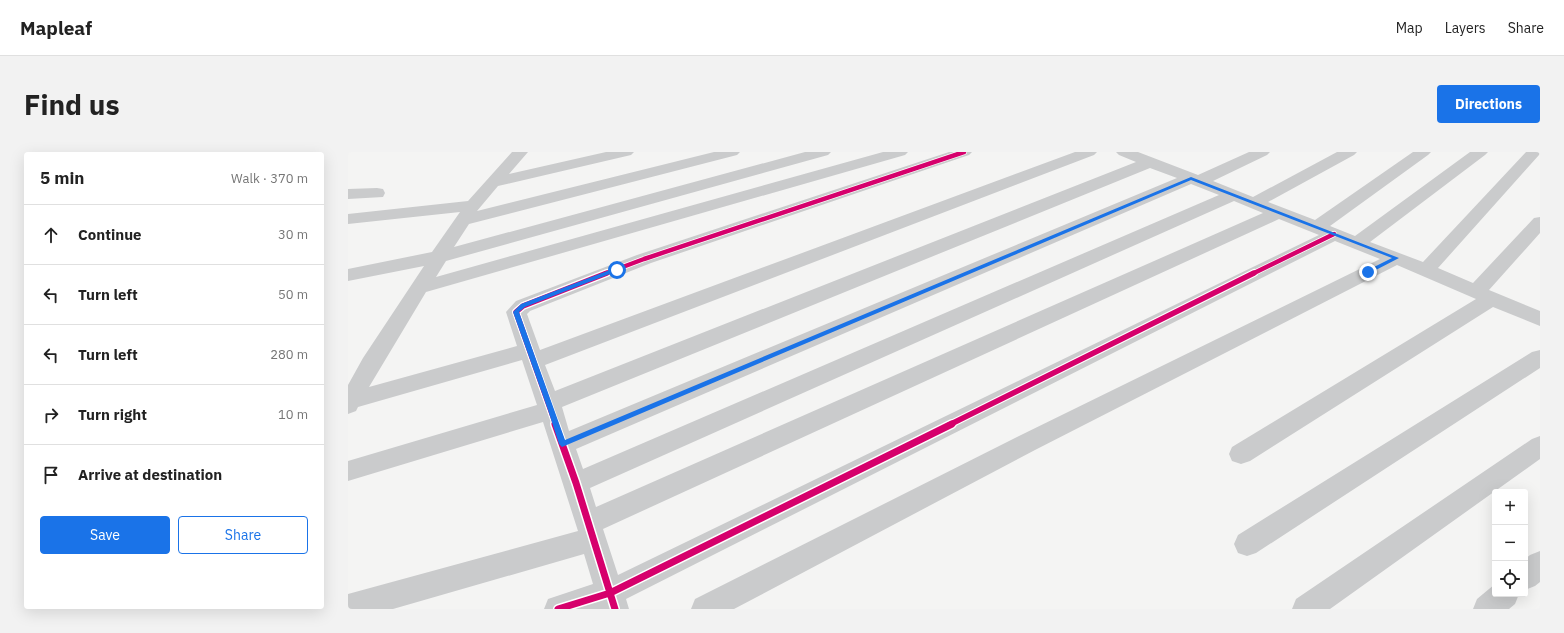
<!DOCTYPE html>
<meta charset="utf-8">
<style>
body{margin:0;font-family:"IBM Plex Sans",sans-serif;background:#f2f2f2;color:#222}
.controls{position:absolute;right:12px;bottom:12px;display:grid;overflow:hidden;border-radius:4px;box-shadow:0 4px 16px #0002}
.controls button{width:36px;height:36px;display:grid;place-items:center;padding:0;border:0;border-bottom:1px solid #e0e0e0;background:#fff;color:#222;font:20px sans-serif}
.stop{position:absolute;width:12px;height:12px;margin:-9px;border:3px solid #1a73e8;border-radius:50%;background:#fff}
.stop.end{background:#1a73e8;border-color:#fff;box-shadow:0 1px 4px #0008}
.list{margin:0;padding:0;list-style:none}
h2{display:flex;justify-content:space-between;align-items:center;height:52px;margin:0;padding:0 16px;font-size:17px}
h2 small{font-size:13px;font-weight:400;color:#767676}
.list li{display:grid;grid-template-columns:26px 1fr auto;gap:12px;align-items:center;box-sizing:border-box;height:60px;padding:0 16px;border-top:1px solid #e0e0e0}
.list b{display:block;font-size:15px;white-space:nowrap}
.list em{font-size:13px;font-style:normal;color:#767676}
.actions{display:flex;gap:8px;padding:12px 16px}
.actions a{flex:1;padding:9px 0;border:1px solid #1a73e8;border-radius:4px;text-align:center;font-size:14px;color:#1a73e8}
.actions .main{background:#1a73e8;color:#fff}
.icon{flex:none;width:22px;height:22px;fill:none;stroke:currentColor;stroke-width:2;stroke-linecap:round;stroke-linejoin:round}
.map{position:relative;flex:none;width:1192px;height:457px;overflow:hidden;border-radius:4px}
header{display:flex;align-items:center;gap:24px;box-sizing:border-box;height:56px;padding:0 20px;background:#fff;border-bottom:1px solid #e0e0e0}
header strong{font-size:19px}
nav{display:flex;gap:22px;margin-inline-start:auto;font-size:14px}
.intro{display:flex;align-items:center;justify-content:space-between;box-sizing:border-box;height:96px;padding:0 24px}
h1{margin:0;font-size:28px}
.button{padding:10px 18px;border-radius:4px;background:#1a73e8;color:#fff;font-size:14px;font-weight:700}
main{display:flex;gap:24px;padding:0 24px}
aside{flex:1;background:#fff;border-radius:4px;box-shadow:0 4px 16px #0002}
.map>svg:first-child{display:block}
</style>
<header>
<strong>Mapleaf</strong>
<nav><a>Map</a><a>Layers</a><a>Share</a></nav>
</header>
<div class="intro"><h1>Find us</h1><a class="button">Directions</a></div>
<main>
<aside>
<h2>5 min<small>Walk · 370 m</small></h2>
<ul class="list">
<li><svg class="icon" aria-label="ahead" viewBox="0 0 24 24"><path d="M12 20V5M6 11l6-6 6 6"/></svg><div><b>Continue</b></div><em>30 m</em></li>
<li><svg class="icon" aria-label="left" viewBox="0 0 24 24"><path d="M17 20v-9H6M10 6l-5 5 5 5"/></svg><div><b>Turn left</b></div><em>50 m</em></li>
<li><svg class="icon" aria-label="left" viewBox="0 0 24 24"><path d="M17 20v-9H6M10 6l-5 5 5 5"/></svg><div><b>Turn left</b></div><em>280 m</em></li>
<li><svg class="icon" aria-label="right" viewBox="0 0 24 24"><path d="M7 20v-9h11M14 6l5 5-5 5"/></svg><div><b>Turn right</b></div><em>10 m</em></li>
<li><svg class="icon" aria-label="arrive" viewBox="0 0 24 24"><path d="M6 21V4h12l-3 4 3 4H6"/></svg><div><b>Arrive at destination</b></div></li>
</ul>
<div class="actions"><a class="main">Save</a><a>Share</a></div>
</aside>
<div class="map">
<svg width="1192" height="457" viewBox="0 0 1192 457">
<rect width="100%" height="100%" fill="#f4f4f3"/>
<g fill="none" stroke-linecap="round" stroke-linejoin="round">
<path fill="#cacbcc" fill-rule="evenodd" d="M164,0H180L161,22L258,0H286L283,3L150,34L129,59L366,0H392L389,3L121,72L106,95L457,0H483L480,3L98,109L88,125L535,0H560L557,3L78,140L21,235L169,194L158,160L168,149L289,103L601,0H624L621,3L303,111L182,159L179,162L192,198L727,0H749L746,3L197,213L207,239L788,10L771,3L768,0H790L850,23L901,0H922L919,3L865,29L905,45L989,0H1009L1006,3L920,50L967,68L1065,0H1083L1080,3L982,74L1007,84L1122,0H1140L1137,3L1022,90L1075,110L1178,0H1192L1191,3L1090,116L1125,131L1186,66L1192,65V81L1141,138L1192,159V174L1145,155L902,309L893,312L884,309L881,302L884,295L1128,147L1049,113L687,298L386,457H343L347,447L671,284L1032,107L987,89L278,447L281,457H196L200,447L245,432L236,402L45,457H0V442L230,379L195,270L0,329V309L189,253L174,208L10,255L8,259L0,262V233L15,206L76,114L0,129V117L84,100L112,60L0,72V62L120,49ZM802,16L829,26L221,279L214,255ZM843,32L871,43L235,317L228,297ZM886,49L915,61L248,355L242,336ZM931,67L971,83L270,423L255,377Z
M29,36L35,37L37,41L35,45L0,47V37Z
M1192,198V216L908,401L899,404L890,401L886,392L890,383L1184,200Z
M1192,284V307L982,457H944L948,447L1184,287Z
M1192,399V430L1187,434L1177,438V407L1182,403Z
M1147,432V442H1171L1167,452L1161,457H1125L1129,447Z"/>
<g stroke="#fff" stroke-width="6">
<path id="cycleway-far2" d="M256,122L296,107L616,0
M904,122L986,82"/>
</g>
<g stroke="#fff" stroke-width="8">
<path id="cycleway-far1" d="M208,273L168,160L175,154L259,121
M601,273L906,121"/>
</g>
<g stroke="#fff" stroke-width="10">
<path id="cycleway" d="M207,272L228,331L267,457
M210,457L262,441L604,272"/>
</g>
<use href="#cycleway-far2" stroke="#d6006c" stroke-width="4.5"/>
<use href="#cycleway-far1" stroke="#d6006c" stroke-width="5.5"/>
<use href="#cycleway" stroke="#d6006c" stroke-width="7"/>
</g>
<path fill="#1a73e8" d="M843,25L1051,106L1022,121H1018V119L1044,106L843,28L214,295L211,292L200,258L165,160L173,152L267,116L272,118L177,155L171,160L217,288Z"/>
</svg>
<div class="controls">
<button>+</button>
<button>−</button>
<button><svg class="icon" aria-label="locate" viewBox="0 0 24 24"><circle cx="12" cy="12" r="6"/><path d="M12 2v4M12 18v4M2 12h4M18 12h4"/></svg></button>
</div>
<div class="stop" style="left:269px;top:118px"></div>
<div class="stop end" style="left:1020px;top:120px"></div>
</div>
</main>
